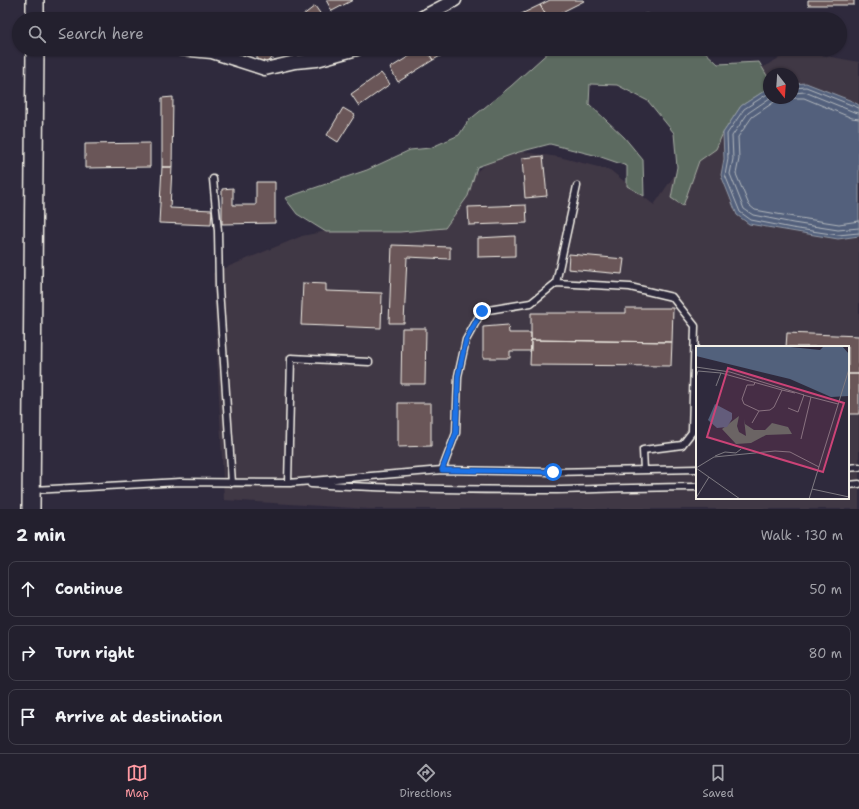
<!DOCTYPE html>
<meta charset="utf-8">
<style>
body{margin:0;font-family:"Shantell Sans",sans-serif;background:#2f2d3a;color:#f1f3f6}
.compass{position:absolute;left:763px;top:68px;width:36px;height:36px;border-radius:50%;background:#23202e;box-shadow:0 1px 3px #0004;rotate:163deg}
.stop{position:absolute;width:12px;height:12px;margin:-9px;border:3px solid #1a73e8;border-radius:50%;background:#fff}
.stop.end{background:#1a73e8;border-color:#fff;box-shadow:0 1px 4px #0008}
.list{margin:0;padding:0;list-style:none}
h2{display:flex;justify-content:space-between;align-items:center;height:52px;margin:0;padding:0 16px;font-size:17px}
h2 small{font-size:13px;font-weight:400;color:#a3a3aa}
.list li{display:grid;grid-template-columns:26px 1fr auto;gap:12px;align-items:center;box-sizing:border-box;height:56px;margin:0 8px 8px;padding:0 8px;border:1px solid #403e4a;border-radius:8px}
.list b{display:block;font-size:15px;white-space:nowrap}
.list em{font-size:13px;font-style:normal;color:#a3a3aa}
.icon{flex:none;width:22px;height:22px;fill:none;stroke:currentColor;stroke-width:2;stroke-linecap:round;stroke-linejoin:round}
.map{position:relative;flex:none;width:859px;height:509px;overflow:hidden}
.search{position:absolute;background:#23202e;box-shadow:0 1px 3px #0004;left:12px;right:12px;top:12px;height:44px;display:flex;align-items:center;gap:10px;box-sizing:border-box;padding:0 14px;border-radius:22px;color:#a3a3aa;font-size:15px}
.sheet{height:244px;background:#23202e}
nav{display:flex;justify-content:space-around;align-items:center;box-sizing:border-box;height:56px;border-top:1px solid #403e4a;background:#23202e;font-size:11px;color:#a3a3aa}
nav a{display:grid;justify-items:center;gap:2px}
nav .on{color:#ff9aa2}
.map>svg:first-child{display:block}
</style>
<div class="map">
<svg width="859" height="509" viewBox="0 0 859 509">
<rect width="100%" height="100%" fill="#2f2a3d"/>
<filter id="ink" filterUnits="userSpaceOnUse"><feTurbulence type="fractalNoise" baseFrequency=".025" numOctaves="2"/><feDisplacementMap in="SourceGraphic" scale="8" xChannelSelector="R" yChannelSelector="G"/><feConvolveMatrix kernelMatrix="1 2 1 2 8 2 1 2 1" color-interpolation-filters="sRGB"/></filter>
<g filter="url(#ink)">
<path fill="#413745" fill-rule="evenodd" d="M793,50L859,62V509H369L224,500L213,273L302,236L362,224L444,201L502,149L559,157L610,170L654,205L739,81ZM769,74H793V98H769ZM697,347H848V498H697Z"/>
<path fill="#5b6a61" stroke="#a8aea4" d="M646,14L665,16L669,19H618Z
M552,49H702L718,64L759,62L769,79V88L741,106L723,133L716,149L699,161L683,206L671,198L677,167L674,133L648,101L617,85L590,84L589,104L624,137L643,160L644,196L627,186V166L598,156L550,144L519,152L477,167L468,196L445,228L400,232H326L297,214L285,198L367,170L410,150L430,148L459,135L468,121L511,86Z"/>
<path fill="#52617c" stroke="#939ba7" d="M806,83L852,101L859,105V236L838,239L749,224L737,215L721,175L724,159L723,133L741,106L769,88V98H793V84Z"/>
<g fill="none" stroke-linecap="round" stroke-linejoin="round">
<path stroke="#b3b7bd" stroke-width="1" d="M793,88L806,87L859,108
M769,93L744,109L727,134L728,159L725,175L740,212L751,220L792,228L838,235L859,233
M793,93L805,92L854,112L859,113
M770,98L748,113L732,136L733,159L730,174L744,209L753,215L793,223L838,230L859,228
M780,98L752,117L738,137L739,159L736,174L749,205L755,210L794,217L839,224L859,221
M788,98H804L852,118L859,119"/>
</g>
<path fill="#6a5658" stroke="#f4f1e8" d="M326,0H353L332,11Z
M550,0H584V1L548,19L540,5Z
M808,0H854V5H808Z
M540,5L548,19H511Z
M315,6L324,19H298Z
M265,49H284L263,65L256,56Z
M421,49H426L433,60L398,82L390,68Z
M426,49H453L433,60Z
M381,73L390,84L359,106L351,94Z
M173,97L172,167H162V98Z
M343,108L355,115L338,142L327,135Z
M150,143V167L85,168V144Z
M543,156L547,196L525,198L522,158Z
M162,167H172L170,208L212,210L211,225L159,223Z
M256,182H275V223L222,224V189L233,188V205H256Z
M526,205L527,223L469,225L468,207Z
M515,236V256L478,257V238Z
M392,245L450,247V259L407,257L404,323H389Z
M569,254L624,259L622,274L568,269Z
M303,283L326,284V291L382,293L381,328L301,325Z
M626,308H673L672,342L531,340V313H626Z
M508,325L509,333H531V351H510V358H483V327Z
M402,328H426L425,384H401Z
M787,333L859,336V374H848V347H786Z
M531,340L672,342L671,366L530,365Z
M848,374H859V414H848Z
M398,403H431V446L398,447Z"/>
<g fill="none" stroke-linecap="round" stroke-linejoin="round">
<g stroke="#f4f1e8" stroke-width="9">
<path id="service" d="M213,179L218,231L219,288L232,483
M556,283L630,287L672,297L695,326L692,432L682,445L643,450L644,470
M848,468L859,467
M442,470L553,472L697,469
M291,483H288L291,358L369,362
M311,484C393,489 475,490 557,490C604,489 650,487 697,487
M848,485L859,484
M33,490L180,482L288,483L442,470L456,433L458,376L466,340L482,311L531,303L556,283L577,186"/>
</g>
<g stroke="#f4f1e8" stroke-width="15">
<path id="minor" d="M419,19L455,0
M180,49L212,52L265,69L295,62L317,60L357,49"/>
</g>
<g stroke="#f4f1e8" stroke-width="20">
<path id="secondary" d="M35,19V0
M31,509L35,49"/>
</g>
<use href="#service" stroke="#2f2a3d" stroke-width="6"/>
<use href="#minor" stroke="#2f2a3d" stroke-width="12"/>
<use href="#secondary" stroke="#2f2a3d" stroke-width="17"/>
</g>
</g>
<g fill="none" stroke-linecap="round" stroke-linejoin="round" filter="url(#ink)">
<path stroke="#1a73e8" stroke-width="5" d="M482,311L466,340L458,376L456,433L442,470L553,472"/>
</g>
<g transform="translate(696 346)">
<rect width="153" height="153" fill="#2f2a3d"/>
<path d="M43,70L41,80L43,86L50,90L48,73L49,78L58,84H69L76,77L92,81L96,88L70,89L55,97L40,98L26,83Z" fill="#5b6a61"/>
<path d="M0,0H85L124,4L128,0H146L153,8V50L135,51L94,33L0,10ZM19,58L36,67V73L31,81L21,82L12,74Z" fill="#52617c"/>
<path fill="none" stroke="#7e7a81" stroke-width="1" d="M0,21L34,26L108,49L102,66L92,62M0,32L2,25L25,27M59,36L58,39H51L46,53L48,58L63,65M20,40L25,27L86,44M107,49L142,58M56,77L63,65L74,64L78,61L86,44L99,47M105,93L115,51M19,110L29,106L40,107L45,103M0,122L18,111L79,105L94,106L123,121M0,122L44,153M116,143L153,151M0,152L13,131M113,153L153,23"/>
<path fill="#cc4377" fill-opacity="0.15" stroke="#cc4377" stroke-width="2" d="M32,22L148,57L127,126L11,91Z"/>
<rect width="153" height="153" fill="none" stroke="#f4f1e8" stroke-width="2"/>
</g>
</svg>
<svg class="compass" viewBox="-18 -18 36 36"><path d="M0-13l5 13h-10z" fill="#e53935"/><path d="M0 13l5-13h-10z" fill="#a3a3aa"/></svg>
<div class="stop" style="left:553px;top:472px"></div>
<div class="stop end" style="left:482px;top:311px"></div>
<div class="search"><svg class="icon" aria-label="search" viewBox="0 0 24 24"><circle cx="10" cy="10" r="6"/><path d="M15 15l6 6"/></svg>Search here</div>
</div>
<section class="sheet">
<h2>2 min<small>Walk · 130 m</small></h2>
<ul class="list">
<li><svg class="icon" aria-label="ahead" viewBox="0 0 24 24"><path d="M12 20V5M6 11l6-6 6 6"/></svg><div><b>Continue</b></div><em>50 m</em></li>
<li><svg class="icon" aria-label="right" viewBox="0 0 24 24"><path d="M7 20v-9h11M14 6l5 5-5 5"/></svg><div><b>Turn right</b></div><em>80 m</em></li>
<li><svg class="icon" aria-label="arrive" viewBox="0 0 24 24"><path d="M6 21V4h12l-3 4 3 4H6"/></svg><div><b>Arrive at destination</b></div></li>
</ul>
</section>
<nav>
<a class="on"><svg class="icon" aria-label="map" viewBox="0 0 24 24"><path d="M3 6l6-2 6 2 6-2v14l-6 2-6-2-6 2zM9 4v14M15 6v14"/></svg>Map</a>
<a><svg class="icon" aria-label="directions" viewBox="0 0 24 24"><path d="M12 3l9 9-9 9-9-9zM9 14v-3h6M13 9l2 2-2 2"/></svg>Directions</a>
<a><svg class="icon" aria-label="saved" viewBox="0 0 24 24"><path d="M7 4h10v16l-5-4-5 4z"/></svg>Saved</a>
</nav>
